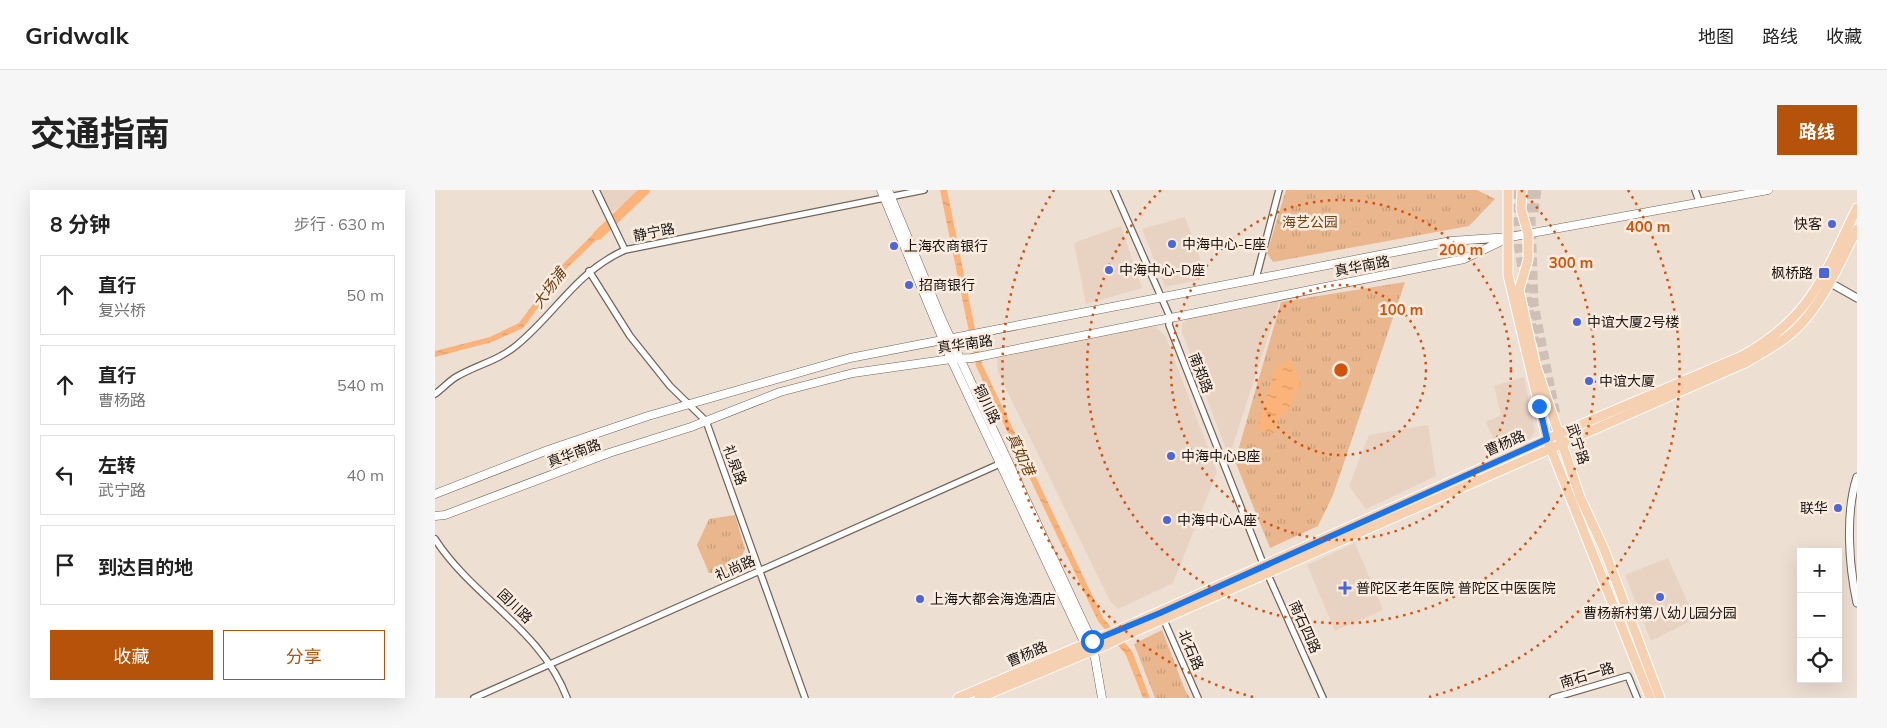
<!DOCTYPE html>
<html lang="zh">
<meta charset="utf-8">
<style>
body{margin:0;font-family:Mulish,"Noto Sans SC",sans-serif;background:#f6f6f6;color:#222}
.controls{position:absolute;right:15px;bottom:15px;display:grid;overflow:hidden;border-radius:0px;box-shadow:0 5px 20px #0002}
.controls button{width:45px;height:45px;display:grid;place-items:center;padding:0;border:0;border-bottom:1px solid #e0e0e0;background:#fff;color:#222;font:25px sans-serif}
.stop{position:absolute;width:15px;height:15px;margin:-11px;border:4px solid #1a73e8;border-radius:50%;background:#fff}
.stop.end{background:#1a73e8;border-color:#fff;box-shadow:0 1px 5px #0008}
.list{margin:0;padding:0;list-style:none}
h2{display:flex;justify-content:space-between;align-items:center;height:65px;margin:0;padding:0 20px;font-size:21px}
h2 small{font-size:16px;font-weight:400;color:#767676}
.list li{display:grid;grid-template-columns:32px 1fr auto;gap:15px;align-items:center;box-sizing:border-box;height:80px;margin:0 10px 10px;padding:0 10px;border:1px solid #e0e0e0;border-radius:0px}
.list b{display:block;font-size:19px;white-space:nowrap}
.list p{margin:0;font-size:16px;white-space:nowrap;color:#767676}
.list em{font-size:16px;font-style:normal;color:#767676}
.actions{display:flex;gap:10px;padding:15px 20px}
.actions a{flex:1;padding:11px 0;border:1px solid #b45309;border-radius:0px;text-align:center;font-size:18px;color:#b45309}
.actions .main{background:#b45309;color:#fff}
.icon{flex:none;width:28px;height:28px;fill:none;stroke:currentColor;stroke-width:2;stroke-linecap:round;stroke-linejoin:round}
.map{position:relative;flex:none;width:1422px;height:508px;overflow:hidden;border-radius:0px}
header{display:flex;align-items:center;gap:30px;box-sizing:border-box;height:70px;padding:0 25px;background:#fff;border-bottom:1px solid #e0e0e0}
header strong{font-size:24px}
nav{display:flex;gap:28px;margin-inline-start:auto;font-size:18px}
.intro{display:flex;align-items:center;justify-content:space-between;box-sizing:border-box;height:120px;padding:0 30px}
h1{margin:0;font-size:35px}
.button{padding:12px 22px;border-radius:0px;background:#b45309;color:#fff;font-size:18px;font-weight:700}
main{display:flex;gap:30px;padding:0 30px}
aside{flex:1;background:#fff;border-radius:0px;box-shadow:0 5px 20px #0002}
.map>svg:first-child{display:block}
</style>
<header>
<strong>Gridwalk</strong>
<nav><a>地图</a><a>路线</a><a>收藏</a></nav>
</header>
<div class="intro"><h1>交通指南</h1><a class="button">路线</a></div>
<main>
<aside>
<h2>8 分钟<small>步行 · 630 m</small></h2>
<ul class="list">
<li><svg class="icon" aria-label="ahead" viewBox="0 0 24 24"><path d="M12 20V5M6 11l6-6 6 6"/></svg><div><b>直行</b><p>复兴桥</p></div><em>50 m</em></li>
<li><svg class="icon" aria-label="ahead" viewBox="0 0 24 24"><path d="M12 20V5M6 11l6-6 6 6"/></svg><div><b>直行</b><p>曹杨路</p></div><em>540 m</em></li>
<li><svg class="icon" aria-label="left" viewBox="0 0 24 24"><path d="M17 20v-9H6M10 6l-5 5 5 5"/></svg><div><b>左转</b><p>武宁路</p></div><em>40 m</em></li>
<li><svg class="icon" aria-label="arrive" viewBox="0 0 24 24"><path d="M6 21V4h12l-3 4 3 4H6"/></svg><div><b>到达目的地</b></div></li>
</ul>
<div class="actions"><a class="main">收藏</a><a>分享</a></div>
</aside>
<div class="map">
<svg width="1422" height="508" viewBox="0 0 1422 508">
<defs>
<pattern id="grass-tufts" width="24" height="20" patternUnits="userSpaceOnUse" patternTransform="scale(1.25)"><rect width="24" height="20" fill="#e9b68d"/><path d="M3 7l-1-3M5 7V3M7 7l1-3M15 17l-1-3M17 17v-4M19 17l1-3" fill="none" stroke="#c79c78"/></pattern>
<pattern id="water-ripples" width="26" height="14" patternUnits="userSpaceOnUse" patternTransform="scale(1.25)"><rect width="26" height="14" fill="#fbb379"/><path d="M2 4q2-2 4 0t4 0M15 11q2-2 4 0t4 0" fill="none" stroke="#d69967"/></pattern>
</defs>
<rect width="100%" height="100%" fill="#eedfd3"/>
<path fill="#e8d2c2" d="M161,0H210L173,24Z
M750,27L772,88L730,97L707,39Z
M686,36L707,98L651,114L639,53Z
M845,110L794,267L747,142V133L759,125Z
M708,136L721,137L731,147L782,282L738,393L683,419L675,411L563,182L562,168Z
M1089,187L1100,241L1096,248L1065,263L1051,232L1066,225L1059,196Z
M993,235L1001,286L931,319L914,296L934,245Z
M920,353L948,420L900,441L872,375Z
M1233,368L1260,429L1216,451L1190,385Z"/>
<path fill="url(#grass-tufts)" d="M851,0H1042L1060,9L1034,36L838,72L832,63Z
M970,92L898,305L883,336L835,358L800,271L846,112Z
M300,325L310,359L300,382L274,383L262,355L274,329Z
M727,440L750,500L755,508H720L699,454Z"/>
<path fill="url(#water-ripples)" d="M204,0H214L182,31L179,24Z
M505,0H512L547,174L668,428L697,461L715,508H708L691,465L663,431L541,176Z
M171,31L174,38L133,77L88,138L57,152L0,167V161L55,147L84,133L128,74Z
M857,169L865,194L853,220L844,227L838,244L822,238L840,178Z"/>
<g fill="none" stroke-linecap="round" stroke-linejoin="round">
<path stroke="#fbb379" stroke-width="10" d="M163,45L210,0"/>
<path stroke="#cec0b6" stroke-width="9" stroke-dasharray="9 4.5" stroke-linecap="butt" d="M1081,0L1083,55L1100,153
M1095,0L1099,114L1121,225
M1099,22L1102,0
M1113,222L1122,264
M1214,489L1220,508"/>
<g stroke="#72655b" stroke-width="8">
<path id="minor" d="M161,0L190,60
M679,0L735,127L734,135L829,376L888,508
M1260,0L1264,11
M154,81L195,146L235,196L271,231L370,508
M821,88L844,0
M0,204C7,199 13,192 21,187C41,175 63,171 82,155C121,123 141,82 190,60L489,0
M0,349C38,408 107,440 132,508
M728,428L763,508
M39,508L569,272
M1118,508L1193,486L1202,508"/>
</g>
<g stroke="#72655b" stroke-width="9">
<path id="tertiary" d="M1392,91L1422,108
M1422,287C1410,323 1414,377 1422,413"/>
</g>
<g stroke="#72655b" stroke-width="9">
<path id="secondary" d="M446,0L516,169L650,454L655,457
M453,0L507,130L657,451L667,508
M0,304L113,260L213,226L415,168L1016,51L1075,47L1333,0
M0,326L10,325L174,263L256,237L345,202L418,183L516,169L537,168L1029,69L1071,49"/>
</g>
<g stroke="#fff" stroke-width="11">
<path id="primary" d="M1073,0V85L1112,249L1215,508
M1087,0L1086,19L1093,44V70L1084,100L1100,173L1145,307L1169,359L1225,508
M697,434L1112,249L1307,166C1376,128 1389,85 1422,18
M701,441L1310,173C1327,163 1345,154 1359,141C1388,114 1404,74 1422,39
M523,508L671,445
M544,508L673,454"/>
</g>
<use href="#minor" stroke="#fff" stroke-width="5.5"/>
<use href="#tertiary" stroke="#fff" stroke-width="7"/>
<use href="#secondary" stroke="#fff" stroke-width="8"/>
<use href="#primary" stroke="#f5d0b1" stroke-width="9"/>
<g stroke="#fff" stroke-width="11" stroke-linecap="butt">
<path id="primary-bridge" d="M671,445L697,434
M673,454L701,441"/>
</g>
<use href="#primary-bridge" stroke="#f5d0b1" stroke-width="9"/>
</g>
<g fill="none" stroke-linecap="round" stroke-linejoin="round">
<path stroke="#1a73e8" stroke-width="6" d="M657,451L725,423L1112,249L1104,216"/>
</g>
<g fill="none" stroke="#d3520c" stroke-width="2.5" stroke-dasharray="2.5 5">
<circle cx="906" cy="180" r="85"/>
<circle cx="906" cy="180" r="170"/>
<path d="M1086 0A254 254 0 1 1 726 0"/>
<path d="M818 507A339 339 0 0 1 619 0M1193 0A339 339 0 0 1 994 507"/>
</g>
<g fill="#4a66da" stroke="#fbece0" stroke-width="2">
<circle cx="1397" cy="34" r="5"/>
<circle cx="737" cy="54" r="5"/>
<circle cx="459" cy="56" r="5"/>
<circle cx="674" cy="80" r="5"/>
<rect x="1383" y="77" width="12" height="12" rx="2.5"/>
<circle cx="474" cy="95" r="5"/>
<circle cx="1142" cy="132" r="5"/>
<circle cx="1154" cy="191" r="5"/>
<circle cx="736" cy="266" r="5"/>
<circle cx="1403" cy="318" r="5"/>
<circle cx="732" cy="330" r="5"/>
<path d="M907.5 390.5h5v5h5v5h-5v5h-5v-5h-5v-5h5z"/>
<circle cx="1225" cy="407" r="5"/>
<circle cx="485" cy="409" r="5"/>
</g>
<g text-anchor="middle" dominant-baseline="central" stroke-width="5" stroke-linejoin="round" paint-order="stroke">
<g font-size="14" fill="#74461b" stroke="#fbece0">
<text x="875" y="32">海艺公园</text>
</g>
<g font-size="14" fill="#18130f" stroke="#fbece0" text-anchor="start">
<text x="1387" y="34" text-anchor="end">快客</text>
<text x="747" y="54">中海中心-E座</text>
<text x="469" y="56">上海农商银行</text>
<text x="684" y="80">中海中心-D座</text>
<text x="1378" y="83" text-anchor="end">枫桥路</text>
<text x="484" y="95">招商银行</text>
<text x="1152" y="132">中谊大厦2号楼</text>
<text x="1164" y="191">中谊大厦</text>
<text x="746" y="266">中海中心B座</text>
<text x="1393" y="318" text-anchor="end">联华</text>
<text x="742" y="330">中海中心A座</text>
<text x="921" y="398">普陀区老年医院 普陀区中医医院</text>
<text x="495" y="409">上海大都会海逸酒店</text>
<text x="1225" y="423" text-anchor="middle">曹杨新村第八幼儿园分园</text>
</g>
<g font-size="14" fill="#18130f" stroke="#fbece0">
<text transform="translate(219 42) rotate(-11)">静宁路</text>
<text transform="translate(927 76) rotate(-11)">真华南路</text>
<text transform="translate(530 154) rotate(-8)">真华南路</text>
<text transform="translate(766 183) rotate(69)">南郑路</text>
<text transform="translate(552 214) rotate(64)">铜川路</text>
<text transform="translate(1070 253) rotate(-24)">曹杨路</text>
<text transform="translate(1143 254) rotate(72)">武宁路</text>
<text transform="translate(139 263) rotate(-20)">真华南路</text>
<text transform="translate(300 275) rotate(70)">礼泉路</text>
<text transform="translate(300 378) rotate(-24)">礼尚路</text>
<text transform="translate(80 416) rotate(44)">固川路</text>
<text transform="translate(870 437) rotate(66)">南石四路</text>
<text transform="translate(756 460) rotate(67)">北石路</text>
<text transform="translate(592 464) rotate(-23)">曹杨路</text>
<text transform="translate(1152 485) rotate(-17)">南石一路</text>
</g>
<g font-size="15" font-style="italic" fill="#6c3e12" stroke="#fbece0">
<text transform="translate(114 98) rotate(-54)">大场浦</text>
<text transform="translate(586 264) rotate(65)">真如港</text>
</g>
</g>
<circle cx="906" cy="180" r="8" fill="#d3520c" stroke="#fbece0" stroke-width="2.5"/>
<g font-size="15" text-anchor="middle" font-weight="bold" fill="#d3520c" stroke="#fbece0" stroke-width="5" stroke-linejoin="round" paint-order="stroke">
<text x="1213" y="42">400 m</text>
<text x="1026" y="65">200 m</text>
<text x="1136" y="78">300 m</text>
<text x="966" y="125">100 m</text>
</g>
</svg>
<div class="controls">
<button>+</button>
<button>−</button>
<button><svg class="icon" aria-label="locate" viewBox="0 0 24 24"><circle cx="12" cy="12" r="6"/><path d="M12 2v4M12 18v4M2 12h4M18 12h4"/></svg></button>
</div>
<div class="stop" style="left:657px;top:451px"></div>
<div class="stop end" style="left:1104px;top:216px"></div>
</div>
</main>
